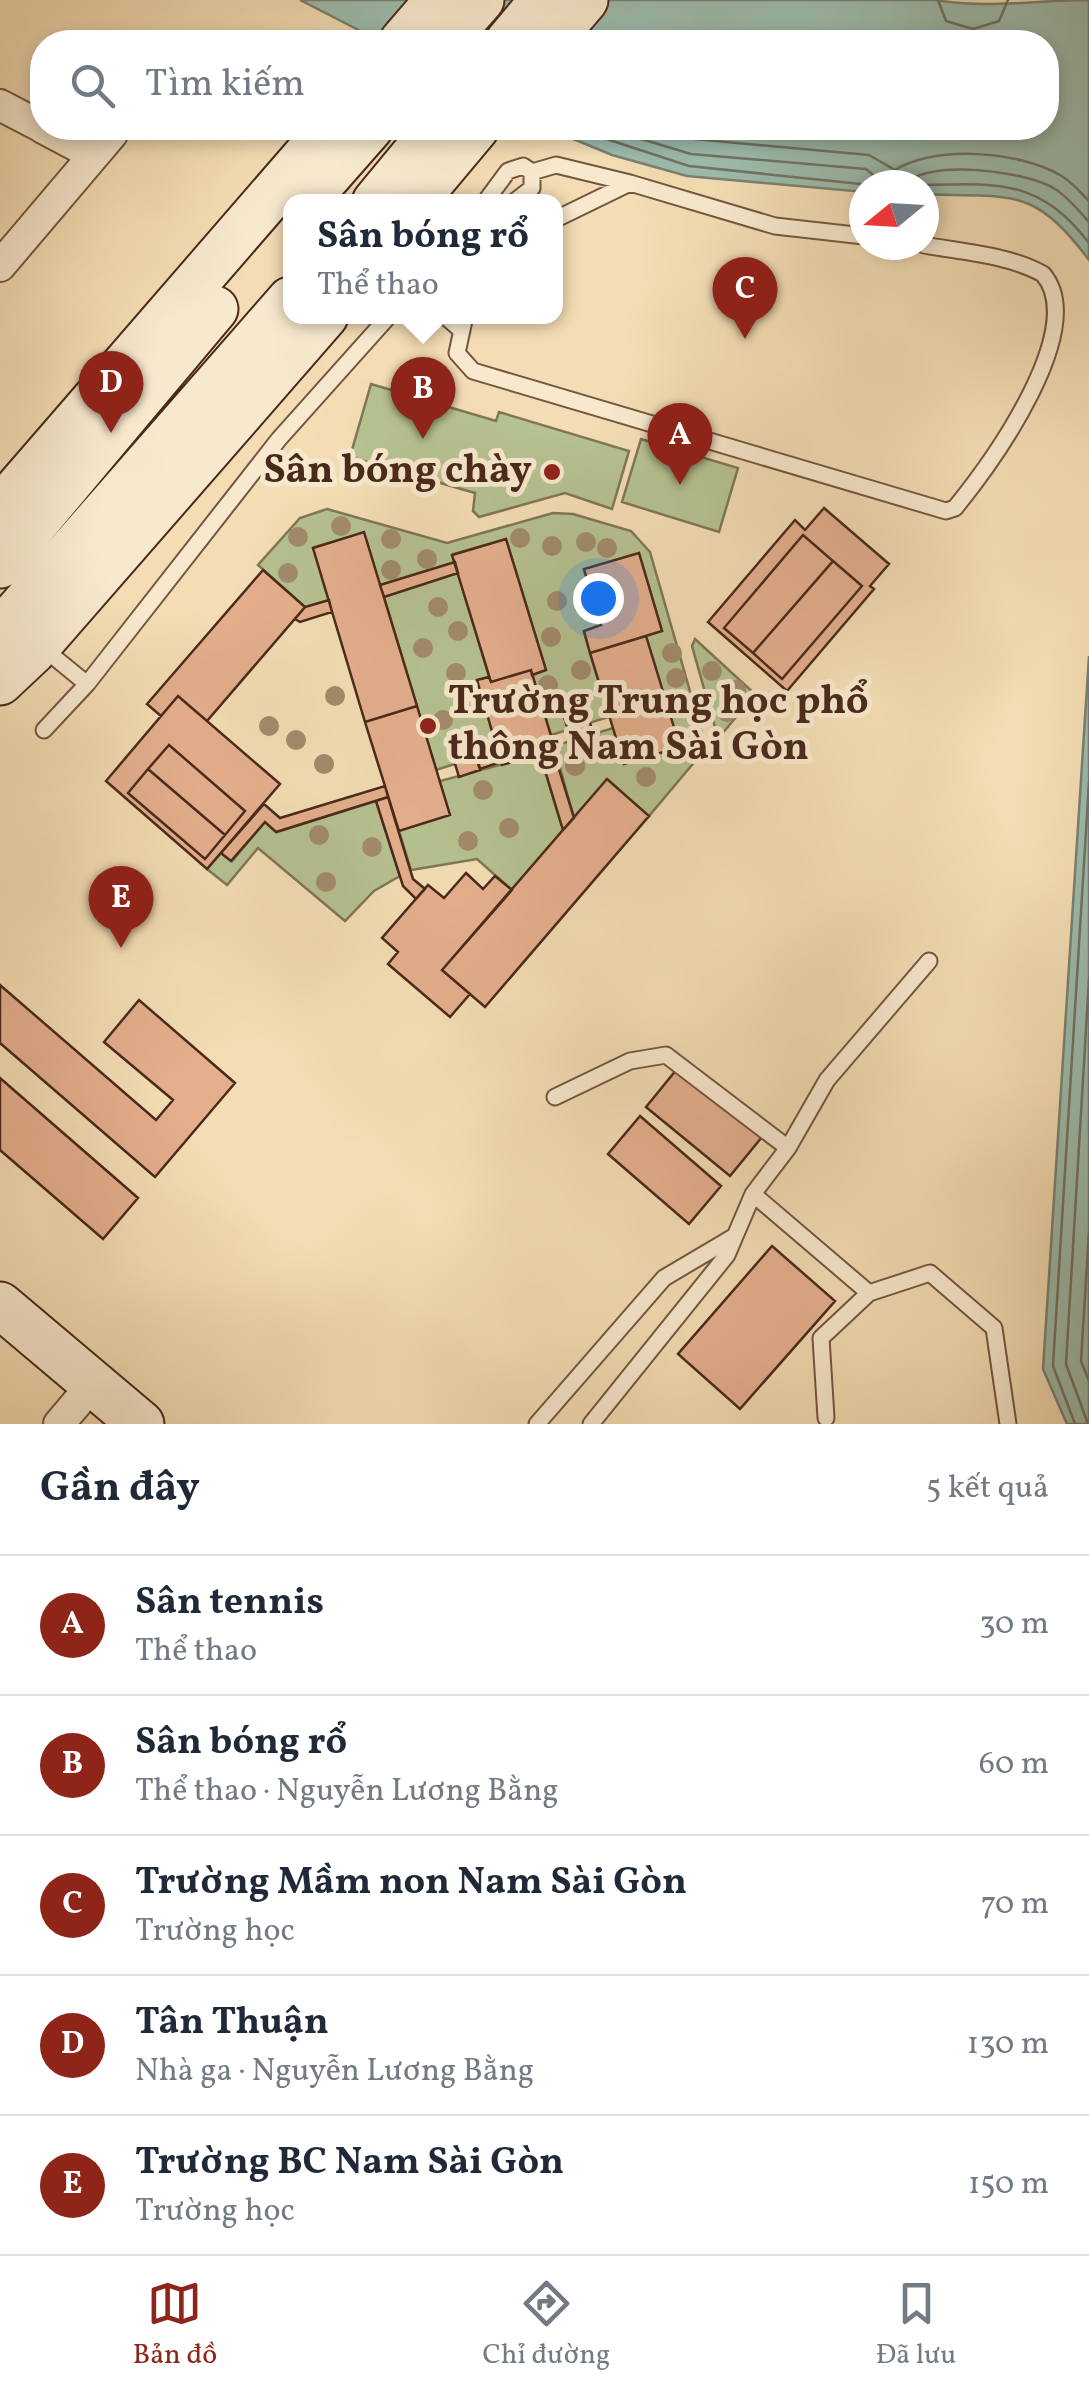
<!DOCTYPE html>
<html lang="vi">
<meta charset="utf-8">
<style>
body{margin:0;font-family:Vollkorn,serif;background:#f2f2f3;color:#1f2937}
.compass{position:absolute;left:849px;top:170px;width:90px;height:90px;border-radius:50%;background:#fff;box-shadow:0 5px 15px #0003;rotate:252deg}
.you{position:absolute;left:598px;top:598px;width:35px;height:35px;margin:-25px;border:8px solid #fff;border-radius:50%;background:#1a73e8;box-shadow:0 0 0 15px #1a73e833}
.badge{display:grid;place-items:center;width:65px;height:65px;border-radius:50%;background:#8f2418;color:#fff;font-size:32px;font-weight:700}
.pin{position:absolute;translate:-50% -82px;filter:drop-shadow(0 2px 5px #0008)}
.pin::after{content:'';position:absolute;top:52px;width:35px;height:30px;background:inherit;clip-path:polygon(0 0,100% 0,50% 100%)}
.popup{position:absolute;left:283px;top:194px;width:280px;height:130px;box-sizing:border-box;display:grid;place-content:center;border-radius:20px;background:#fff;filter:drop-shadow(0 2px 8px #0005);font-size:32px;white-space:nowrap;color:#747a83}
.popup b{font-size:38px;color:#1f2937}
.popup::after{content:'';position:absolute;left:50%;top:100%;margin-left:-20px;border:20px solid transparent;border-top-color:#fff}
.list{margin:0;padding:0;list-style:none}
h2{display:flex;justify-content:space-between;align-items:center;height:130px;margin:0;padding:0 40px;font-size:42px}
h2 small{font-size:32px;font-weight:400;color:#747a83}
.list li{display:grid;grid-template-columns:65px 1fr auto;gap:30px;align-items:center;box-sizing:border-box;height:140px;padding:0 40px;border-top:2px solid #e0e1e3}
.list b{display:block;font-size:38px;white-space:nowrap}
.list p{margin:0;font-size:32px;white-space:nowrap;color:#747a83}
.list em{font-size:32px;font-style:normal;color:#747a83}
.icon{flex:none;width:55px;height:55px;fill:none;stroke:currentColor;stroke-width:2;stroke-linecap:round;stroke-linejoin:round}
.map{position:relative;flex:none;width:1089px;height:1424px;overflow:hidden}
.search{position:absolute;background:#fff;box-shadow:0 5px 15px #0003;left:30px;right:30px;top:30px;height:110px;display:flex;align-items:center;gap:25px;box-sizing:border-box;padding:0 35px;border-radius:40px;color:#747a83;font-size:38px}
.sheet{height:830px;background:#fff}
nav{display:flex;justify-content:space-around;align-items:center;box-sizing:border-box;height:140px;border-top:2px solid #e0e1e3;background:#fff;font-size:28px;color:#747a83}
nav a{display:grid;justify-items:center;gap:5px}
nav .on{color:#8f2418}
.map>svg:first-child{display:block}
</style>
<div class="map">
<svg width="1089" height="1424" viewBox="0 0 1089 1424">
<rect width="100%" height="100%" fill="#f4ddb4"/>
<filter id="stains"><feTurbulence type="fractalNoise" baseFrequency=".002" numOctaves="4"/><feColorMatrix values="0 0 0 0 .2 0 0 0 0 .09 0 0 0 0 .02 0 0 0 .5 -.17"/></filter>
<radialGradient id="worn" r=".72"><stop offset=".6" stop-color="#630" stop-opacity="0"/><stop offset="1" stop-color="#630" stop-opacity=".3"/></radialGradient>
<path fill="#b6c291" stroke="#807656" stroke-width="2.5" d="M371,384L496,421L499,412L629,451L612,509L565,493L479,517L473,511L475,493L350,457Z
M641,439L738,468L719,532L622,502Z
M327,509L447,543L553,513L573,514L631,531L650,552L704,740L702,753L649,816L607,780L574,818L554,746L613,728L679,747L646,636L662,631L639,553L584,570L601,625L584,632L609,717L589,723L582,700L562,707L568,730L551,735L532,675L546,670L506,539L453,554L455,562L380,585L364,533L314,547L329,600L305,607L258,565L300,518Z
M458,573L489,677L477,681L498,750L477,757L469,735L448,741L455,764L436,770L384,597Z
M695,639L755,694L722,734L716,731L692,646Z
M540,754L563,830L512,890L477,859L411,870L399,831L440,781Z
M376,801L400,876L374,891L345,921L258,848L227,885L207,869L221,853L232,861L265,822L277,832Z"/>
<path fill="#9cbcad" stroke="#7b8172" stroke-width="2.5" d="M300,0H936C986,9 1038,0 1089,0V260C1031,183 1011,199 924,194V185H864V192L687,176L612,155L547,128H1046V42H382Z
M1089,656V1424H1067L1043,1369Z"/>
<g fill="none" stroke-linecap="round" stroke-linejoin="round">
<path stroke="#727264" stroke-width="2.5" d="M938,0L946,21L973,29L999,21L1008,0
M573,128L689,166L870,185
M605,128L691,154L866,169L885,185
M653,128L694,139L869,155L895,170C938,145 1017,151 1060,175C1071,181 1080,192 1089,201
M905,185C925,158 1028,171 1055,189C1068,197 1079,211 1089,222
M923,185C998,183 1040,179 1089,243
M1089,1231L1081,1361L1089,1381
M1075,1424L1053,1366L1089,782
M1088,1424L1066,1364L1089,979"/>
</g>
<path fill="#e5af8e" stroke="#49291a" stroke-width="2.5" d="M824,508L889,564L870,586L874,589L787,691L708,622L795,520L805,530Z
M364,532L417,706L365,722L313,548Z
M803,535L833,561L753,653L724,628Z
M506,539L546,670L532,675L531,670L491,682L452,555Z
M639,553L662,631L590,653L584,631L601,625L584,569Z
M833,561L862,586L782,679L753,653Z
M455,562L458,573L384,597L380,585Z
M263,570L305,607L207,721L178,696L161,716L147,704Z
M329,600L332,612L300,622L295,619L305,607Z
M646,636L680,747L624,764L590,653Z
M531,670L555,749L502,765L477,680L489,677L491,682Z
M178,696L280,784L207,869L106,781Z
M583,700L594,736L572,743L561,707Z
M417,706L450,815L399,831L365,722Z
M469,735L480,770L459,777L448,741Z
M169,745L245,811L225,835L148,769Z
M498,750L501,762L480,769L477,757Z
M553,750L574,818L563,830L540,754Z
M148,769L225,835L205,859L128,793Z
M607,779L649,816L485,1007L442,970Z
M385,786L388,797L276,832L265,822L231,861L221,853L264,804L280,818Z
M388,797L413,879L425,889L416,899L403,886L376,801Z
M466,873L483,889L495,876L512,890L442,970L470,994L450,1017L388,964L398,952L382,938L428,885L444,898Z
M0,985L156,1120L173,1100L104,1042L139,1000L235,1083L155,1177L0,1043Z
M677,1069L762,1137L730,1176L646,1107Z
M0,1078L138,1198L103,1239L0,1150Z
M640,1116L721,1186L689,1224L608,1154Z
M772,1246L835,1301L740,1409L678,1354Z"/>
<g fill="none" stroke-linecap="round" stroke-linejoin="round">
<g stroke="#745640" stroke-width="19">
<path id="service" d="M532,172L556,165L630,183
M485,202L508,171L523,166L532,172V188L514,202
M556,219L630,183L775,226L864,236
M445,316L461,330
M465,316L457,353L473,371L946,511L955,508C994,460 1089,328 1043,274C1009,255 962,252 924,245
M43,648L87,684
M44,730L87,684L279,439L389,316
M555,1097L630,1061L666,1055L788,1148
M753,1194L788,1148L827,1080L929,961
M826,1418L821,1338L869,1293
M537,1424L664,1278L735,1236
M591,1424L727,1255L753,1194L869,1293L930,1273L994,1328L1008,1424"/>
</g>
<g stroke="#745640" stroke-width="34">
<path id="minor" d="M0,105L42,127
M43,128L94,155
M0,266L112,134
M59,1424L93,1384"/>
</g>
<g stroke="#49291a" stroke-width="49">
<path id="secondary" d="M402,42L438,0
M444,42L481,0
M508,42L543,0
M549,42L585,0
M319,186L370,128
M375,202L422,145
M414,202L476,128
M0,509L330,128
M0,565L215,309
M0,632L290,300
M0,682L33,651L325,316
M0,1305L141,1424"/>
</g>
<use href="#service" stroke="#f8e9ce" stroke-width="15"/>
<use href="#minor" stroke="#f8e9ce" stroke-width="30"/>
<use href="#secondary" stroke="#f8e9ce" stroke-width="45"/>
</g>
<g fill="#a28b6c">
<circle cx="341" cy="526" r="10"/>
<circle cx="298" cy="537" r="10"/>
<circle cx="520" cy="538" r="10"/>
<circle cx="391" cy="539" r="10"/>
<circle cx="586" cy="542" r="10"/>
<circle cx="552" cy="546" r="10"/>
<circle cx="607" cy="548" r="10"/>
<circle cx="427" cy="559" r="10"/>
<circle cx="391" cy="570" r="10"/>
<circle cx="288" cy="573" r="10"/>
<circle cx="557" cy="601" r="10"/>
<circle cx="438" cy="607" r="10"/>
<circle cx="458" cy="631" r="10"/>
<circle cx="551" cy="637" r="10"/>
<circle cx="423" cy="648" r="10"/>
<circle cx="672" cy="653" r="10"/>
<circle cx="581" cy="670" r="10"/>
<circle cx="712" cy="671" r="10"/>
<circle cx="456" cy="673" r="10"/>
<circle cx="676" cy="678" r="10"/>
<circle cx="548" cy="685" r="10"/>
<circle cx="736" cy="690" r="10"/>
<circle cx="335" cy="696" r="10"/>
<circle cx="727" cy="712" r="10"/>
<circle cx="443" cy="720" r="10"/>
<circle cx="269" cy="726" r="10"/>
<circle cx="296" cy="740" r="10"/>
<circle cx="692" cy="743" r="10"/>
<circle cx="324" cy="764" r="10"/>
<circle cx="575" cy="766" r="10"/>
<circle cx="646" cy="777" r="10"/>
<circle cx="483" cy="790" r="10"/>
<circle cx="509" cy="828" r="10"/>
<circle cx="319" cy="835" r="10"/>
<circle cx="468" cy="841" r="10"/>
<circle cx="372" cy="847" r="10"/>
<circle cx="326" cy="882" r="10"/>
</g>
<g fill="#8f2418" stroke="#f8e9ce" stroke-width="4">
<circle cx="552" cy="472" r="10"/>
<circle cx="428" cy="726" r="10"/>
</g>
<g text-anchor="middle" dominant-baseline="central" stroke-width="10" stroke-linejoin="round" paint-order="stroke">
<g font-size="40" font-weight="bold" fill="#49291a" stroke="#f8e9ce" text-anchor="end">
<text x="532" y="472">Sân bóng chày</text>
<text x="448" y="703" text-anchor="start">Trường Trung học phổ<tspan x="448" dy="46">thông Nam Sài Gòn</tspan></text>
</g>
</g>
<rect width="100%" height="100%" filter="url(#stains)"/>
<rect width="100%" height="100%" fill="url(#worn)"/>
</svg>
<svg class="compass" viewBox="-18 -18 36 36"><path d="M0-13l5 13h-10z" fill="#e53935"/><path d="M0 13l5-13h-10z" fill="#747a83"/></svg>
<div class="you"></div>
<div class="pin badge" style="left:680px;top:485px">A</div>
<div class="pin badge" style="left:423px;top:439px">B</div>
<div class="popup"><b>Sân bóng rổ</b>Thể thao</div>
<div class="pin badge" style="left:745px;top:339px">C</div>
<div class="pin badge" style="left:111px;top:433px">D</div>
<div class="pin badge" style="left:121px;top:948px">E</div>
<div class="search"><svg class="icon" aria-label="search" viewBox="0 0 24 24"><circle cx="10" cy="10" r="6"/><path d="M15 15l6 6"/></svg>Tìm kiếm</div>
</div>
<section class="sheet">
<h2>Gần đây<small>5 kết quả</small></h2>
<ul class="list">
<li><span class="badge">A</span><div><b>Sân tennis</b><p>Thể thao</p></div><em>30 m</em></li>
<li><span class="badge">B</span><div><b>Sân bóng rổ</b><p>Thể thao · Nguyễn Lương Bằng</p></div><em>60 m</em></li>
<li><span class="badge">C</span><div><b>Trường Mầm non Nam Sài Gòn</b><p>Trường học</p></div><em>70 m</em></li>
<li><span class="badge">D</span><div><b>Tân Thuận</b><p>Nhà ga · Nguyễn Lương Bằng</p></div><em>130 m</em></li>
<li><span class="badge">E</span><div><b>Trường BC Nam Sài Gòn</b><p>Trường học</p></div><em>150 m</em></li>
</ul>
</section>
<nav>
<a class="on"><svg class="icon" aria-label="map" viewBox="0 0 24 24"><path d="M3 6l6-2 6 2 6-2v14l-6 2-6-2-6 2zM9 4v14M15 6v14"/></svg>Bản đồ</a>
<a><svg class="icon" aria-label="directions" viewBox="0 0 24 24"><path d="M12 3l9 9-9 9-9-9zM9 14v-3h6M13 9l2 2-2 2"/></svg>Chỉ đường</a>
<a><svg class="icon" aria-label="saved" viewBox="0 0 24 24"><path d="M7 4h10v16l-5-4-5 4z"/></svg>Đã lưu</a>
</nav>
